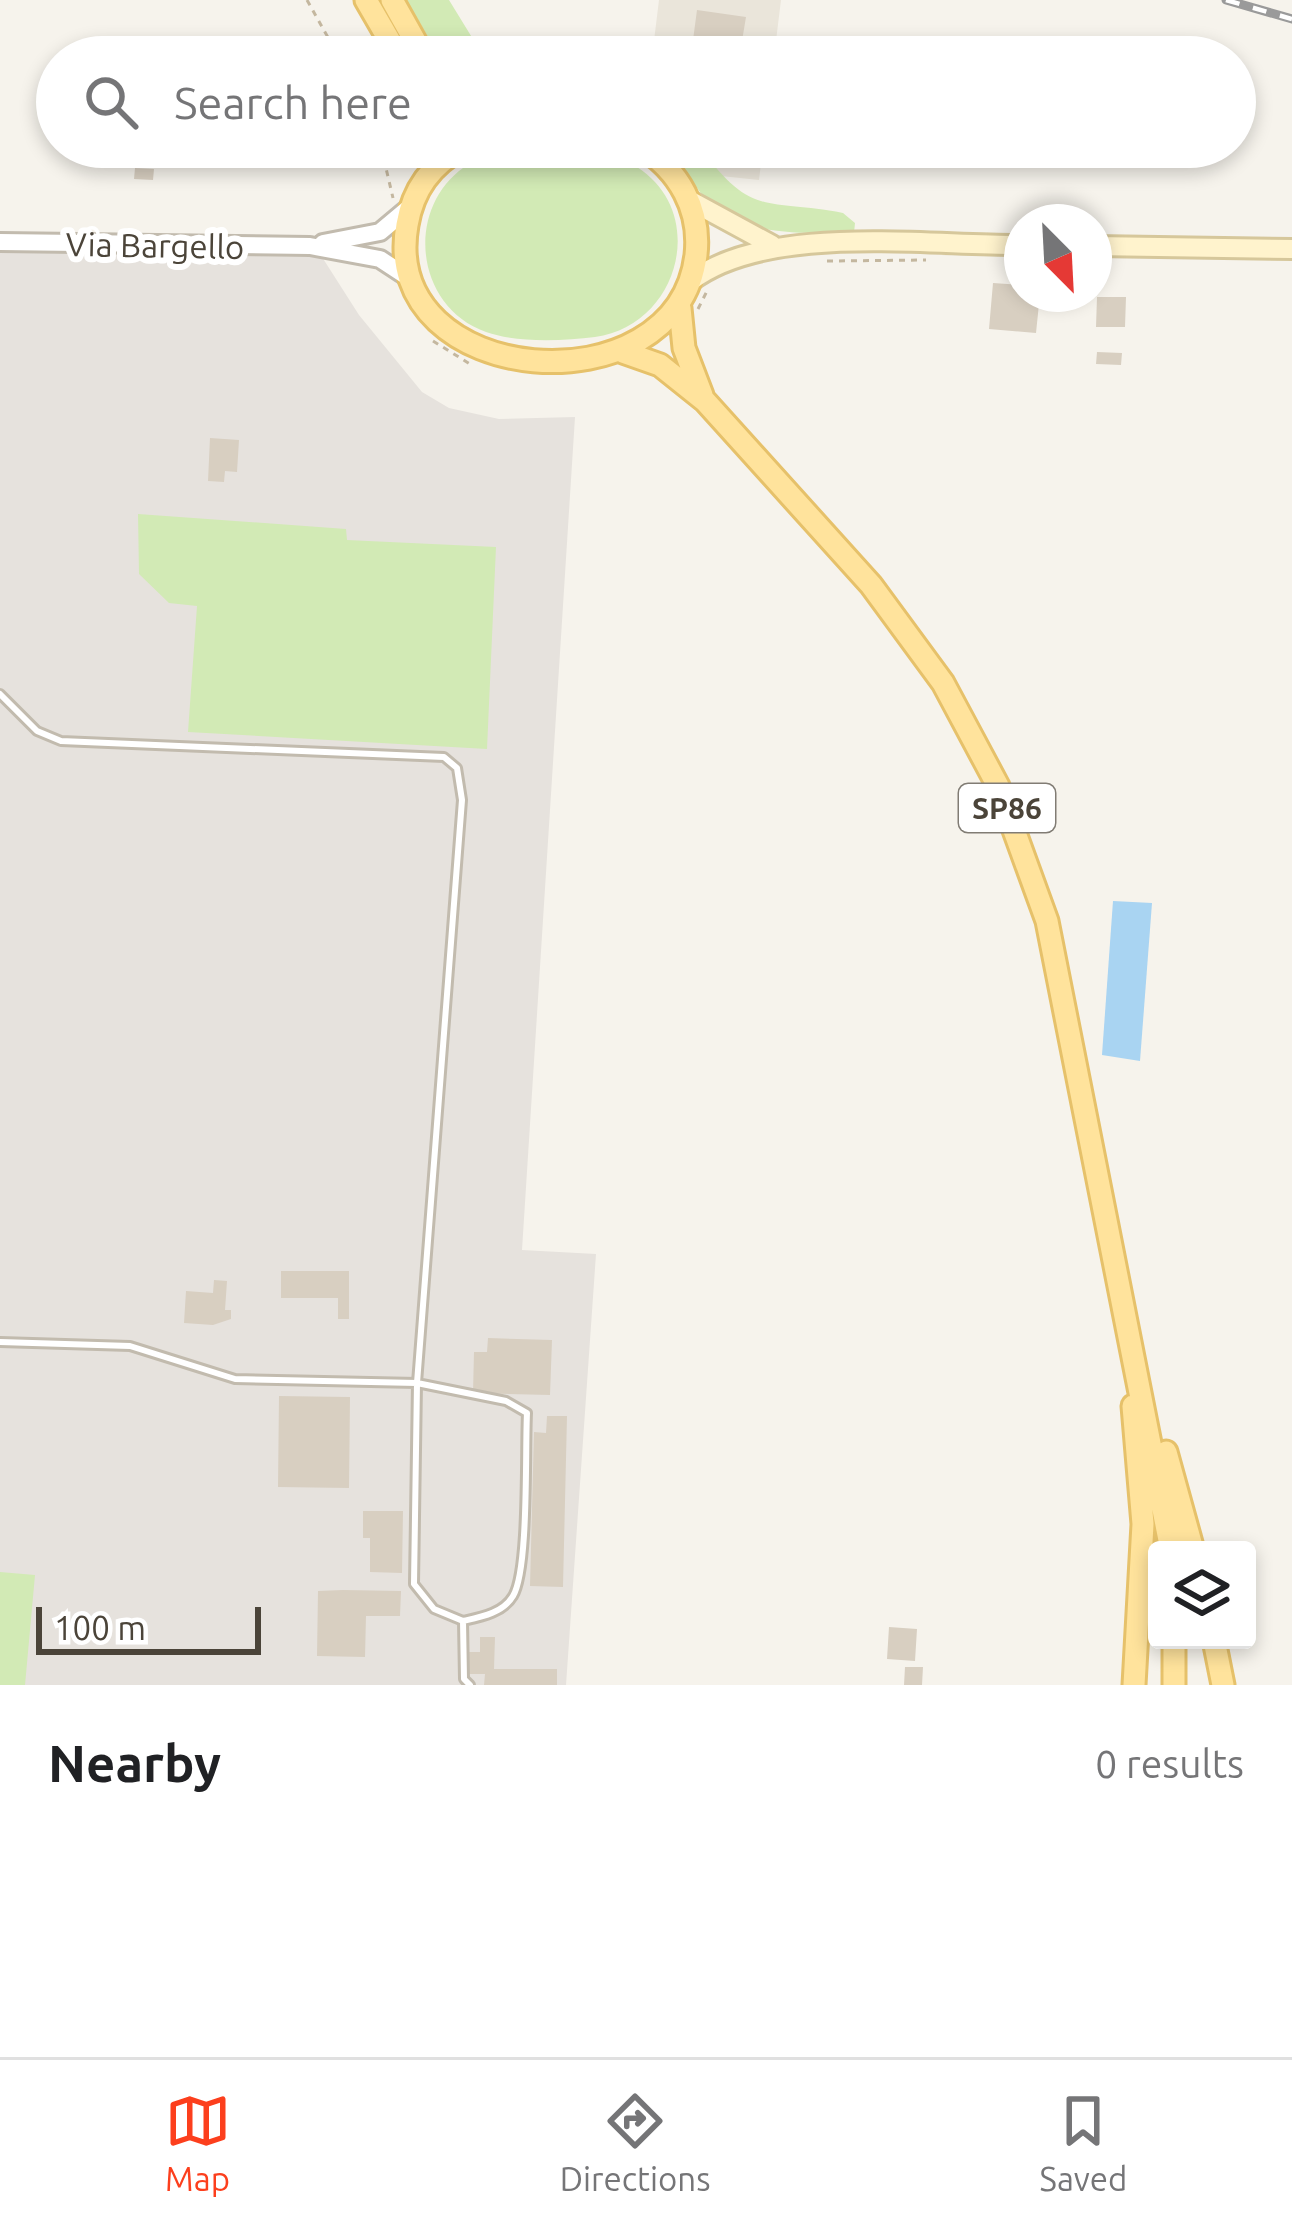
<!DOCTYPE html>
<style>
body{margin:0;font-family:Ubuntu,sans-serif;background:#f6f6f6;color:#202124}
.controls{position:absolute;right:36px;bottom:36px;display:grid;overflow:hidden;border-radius:12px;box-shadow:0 6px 18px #0003}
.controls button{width:108px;height:108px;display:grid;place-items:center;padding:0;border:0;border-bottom:3px solid #e0e0e0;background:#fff;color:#202124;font:60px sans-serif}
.compass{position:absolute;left:1004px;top:204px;width:108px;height:108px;border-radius:50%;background:#fff;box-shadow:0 6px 18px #0003;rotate:156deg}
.scale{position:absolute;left:36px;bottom:30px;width:225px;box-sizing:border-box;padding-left:12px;border:6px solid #4b4439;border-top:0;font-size:33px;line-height:42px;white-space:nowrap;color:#4b4439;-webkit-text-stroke:9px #fff;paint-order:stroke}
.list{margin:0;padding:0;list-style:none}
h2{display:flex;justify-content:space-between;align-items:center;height:156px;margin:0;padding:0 48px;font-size:51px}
h2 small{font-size:39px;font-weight:400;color:#757577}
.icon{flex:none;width:66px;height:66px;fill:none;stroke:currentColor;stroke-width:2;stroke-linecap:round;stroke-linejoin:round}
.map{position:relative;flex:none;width:1292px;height:1685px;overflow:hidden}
.search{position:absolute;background:#fff;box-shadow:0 6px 18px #0003;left:36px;right:36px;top:36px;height:132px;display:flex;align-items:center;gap:30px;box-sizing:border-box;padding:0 42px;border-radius:66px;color:#757577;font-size:45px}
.sheet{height:372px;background:#fff}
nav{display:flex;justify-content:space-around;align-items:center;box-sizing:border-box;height:168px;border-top:3px solid #e0e0e0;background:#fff;font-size:33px;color:#757577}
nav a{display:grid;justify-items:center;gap:6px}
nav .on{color:#fc3f1d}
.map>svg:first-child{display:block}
</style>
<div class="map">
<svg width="1292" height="1685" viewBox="0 0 1292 1685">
<rect width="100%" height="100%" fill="#f6f3ec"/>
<path fill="#eae5da" d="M659,0H781L774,57H652Z
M700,147H763L759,180L721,176Z"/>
<path fill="#e6e2dd" d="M0,252L322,257L359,315L422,392L449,408L499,419L575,417L522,1250L596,1254L566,1685H0Z"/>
<path fill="#d2eab5" d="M406,0H449L484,57H440Z
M666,147H700C752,219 766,198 843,213L855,223L854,233C805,233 744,238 707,200C691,184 685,162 666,147Z
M549,148C579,150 611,150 637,167C710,214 678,326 595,337C562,341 517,343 486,332C413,306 404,204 469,164C494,149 521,149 549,148Z
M138,514L346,529L347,540L496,547L487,749L188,732L197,606L169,603L139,574Z
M0,1572L35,1575L25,1685H0Z"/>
<path fill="#a9d4f2" d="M1113,901L1152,903L1140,1061L1102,1055Z"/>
<path fill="#d8cfc1" d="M697,10L746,17L741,47L693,40Z
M202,147H232L231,166L201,164Z
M135,168L154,169L153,180L134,179Z
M993,283L1022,285V294H1040L1036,333L989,329Z
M1097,297H1126L1125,327H1096Z
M1097,352L1122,353L1121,365L1096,364Z
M210,438L239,440L237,472L225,471L224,482L208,481Z
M281,1271H349V1319H338V1298H281Z
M214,1280L227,1281L225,1310H231V1319L213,1325L184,1323L186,1291L213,1293Z
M488,1338L552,1340L550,1395L473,1393L474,1352H487Z
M279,1396L350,1397L349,1488L278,1487Z
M547,1416H567L563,1587L530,1586L534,1432L546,1433Z
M363,1511H403L402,1573L370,1572V1538H363Z
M343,1590L401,1591L400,1616H366L365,1657L317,1656L318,1591Z
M889,1627L917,1629L915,1661L887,1659Z
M480,1637H495L494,1669H557V1685H484L485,1674H468L469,1652H480Z
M905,1667H923L922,1685H904Z"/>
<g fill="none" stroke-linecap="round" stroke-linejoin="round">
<g stroke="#c2bbae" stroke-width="12">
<path id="service" d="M0,694L37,731L61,741L444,757L457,768L462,800L417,1383L235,1379L130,1346L0,1342
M463,1621C481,1617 503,1613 513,1596C529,1570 525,1449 527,1413L506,1401L417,1383L414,1584L434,1609L463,1621L464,1679L470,1685"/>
</g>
<g stroke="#c2bbae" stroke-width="22">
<path id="tertiary" d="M0,242L310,246L380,259L409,278
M323,243L380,232L411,206"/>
</g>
<g stroke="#d6c79b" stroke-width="24">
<path id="secondary" d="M689,200L772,245
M1094,246L1292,249
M691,281C768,223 926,246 1022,245"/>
</g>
<g stroke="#e6c16a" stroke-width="27">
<path id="primary" d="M366,0L399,57
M392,0L424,57
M463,147C431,165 413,189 407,225C378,389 677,413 696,255C701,210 679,170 641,147
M680,308L684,348L702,395
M623,352L660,365L705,401L871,585L943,683L998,786L1047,921L1171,1550
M1133,1406L1143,1524L1134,1685
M1166,1452L1193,1550
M1214,1640L1223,1685
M1174,1685V1640"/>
</g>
<path stroke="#c4b79f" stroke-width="3" stroke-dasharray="6 6" stroke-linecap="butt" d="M307,0L339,57
M381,147L393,198
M827,261L926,260
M698,309L707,291
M433,341L470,364"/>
<use href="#service" stroke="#fff" stroke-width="6"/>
<use href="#tertiary" stroke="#fff" stroke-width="16"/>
<use href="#secondary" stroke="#fff3cd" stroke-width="18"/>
<use href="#primary" stroke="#ffe39c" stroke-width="21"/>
<g stroke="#9a9a9a" stroke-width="9">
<path id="rail" d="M1226,0L1292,19"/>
</g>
<use href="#rail" stroke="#fff" stroke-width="4.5" stroke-dasharray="14" stroke-linecap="butt"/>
</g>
<g text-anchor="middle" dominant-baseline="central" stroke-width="12" stroke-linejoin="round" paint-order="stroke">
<rect fill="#fff" stroke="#817c74" stroke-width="3" x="959" y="784" width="96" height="48" rx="9"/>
<g font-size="30" font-weight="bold" fill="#4b4439">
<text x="1007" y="808">SP86</text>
</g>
<g font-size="33" fill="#4b4439" stroke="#fff">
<text transform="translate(155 245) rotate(1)">Via Bargello</text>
</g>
</g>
</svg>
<div class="controls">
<button><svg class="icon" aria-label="layers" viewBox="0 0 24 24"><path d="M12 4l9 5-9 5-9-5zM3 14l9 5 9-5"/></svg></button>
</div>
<svg class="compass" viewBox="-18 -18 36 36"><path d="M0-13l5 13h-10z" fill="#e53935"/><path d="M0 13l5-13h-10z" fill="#757577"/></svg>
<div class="scale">100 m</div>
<div class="search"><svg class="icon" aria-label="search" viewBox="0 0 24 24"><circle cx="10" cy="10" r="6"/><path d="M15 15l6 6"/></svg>Search here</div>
</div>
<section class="sheet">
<h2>Nearby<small>0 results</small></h2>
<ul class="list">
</ul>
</section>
<nav>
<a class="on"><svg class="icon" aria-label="map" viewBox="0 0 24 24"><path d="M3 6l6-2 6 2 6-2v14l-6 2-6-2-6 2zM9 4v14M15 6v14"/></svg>Map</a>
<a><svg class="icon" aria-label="directions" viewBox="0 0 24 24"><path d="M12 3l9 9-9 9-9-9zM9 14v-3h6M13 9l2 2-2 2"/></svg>Directions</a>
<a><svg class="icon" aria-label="saved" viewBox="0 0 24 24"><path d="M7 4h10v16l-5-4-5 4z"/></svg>Saved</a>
</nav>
